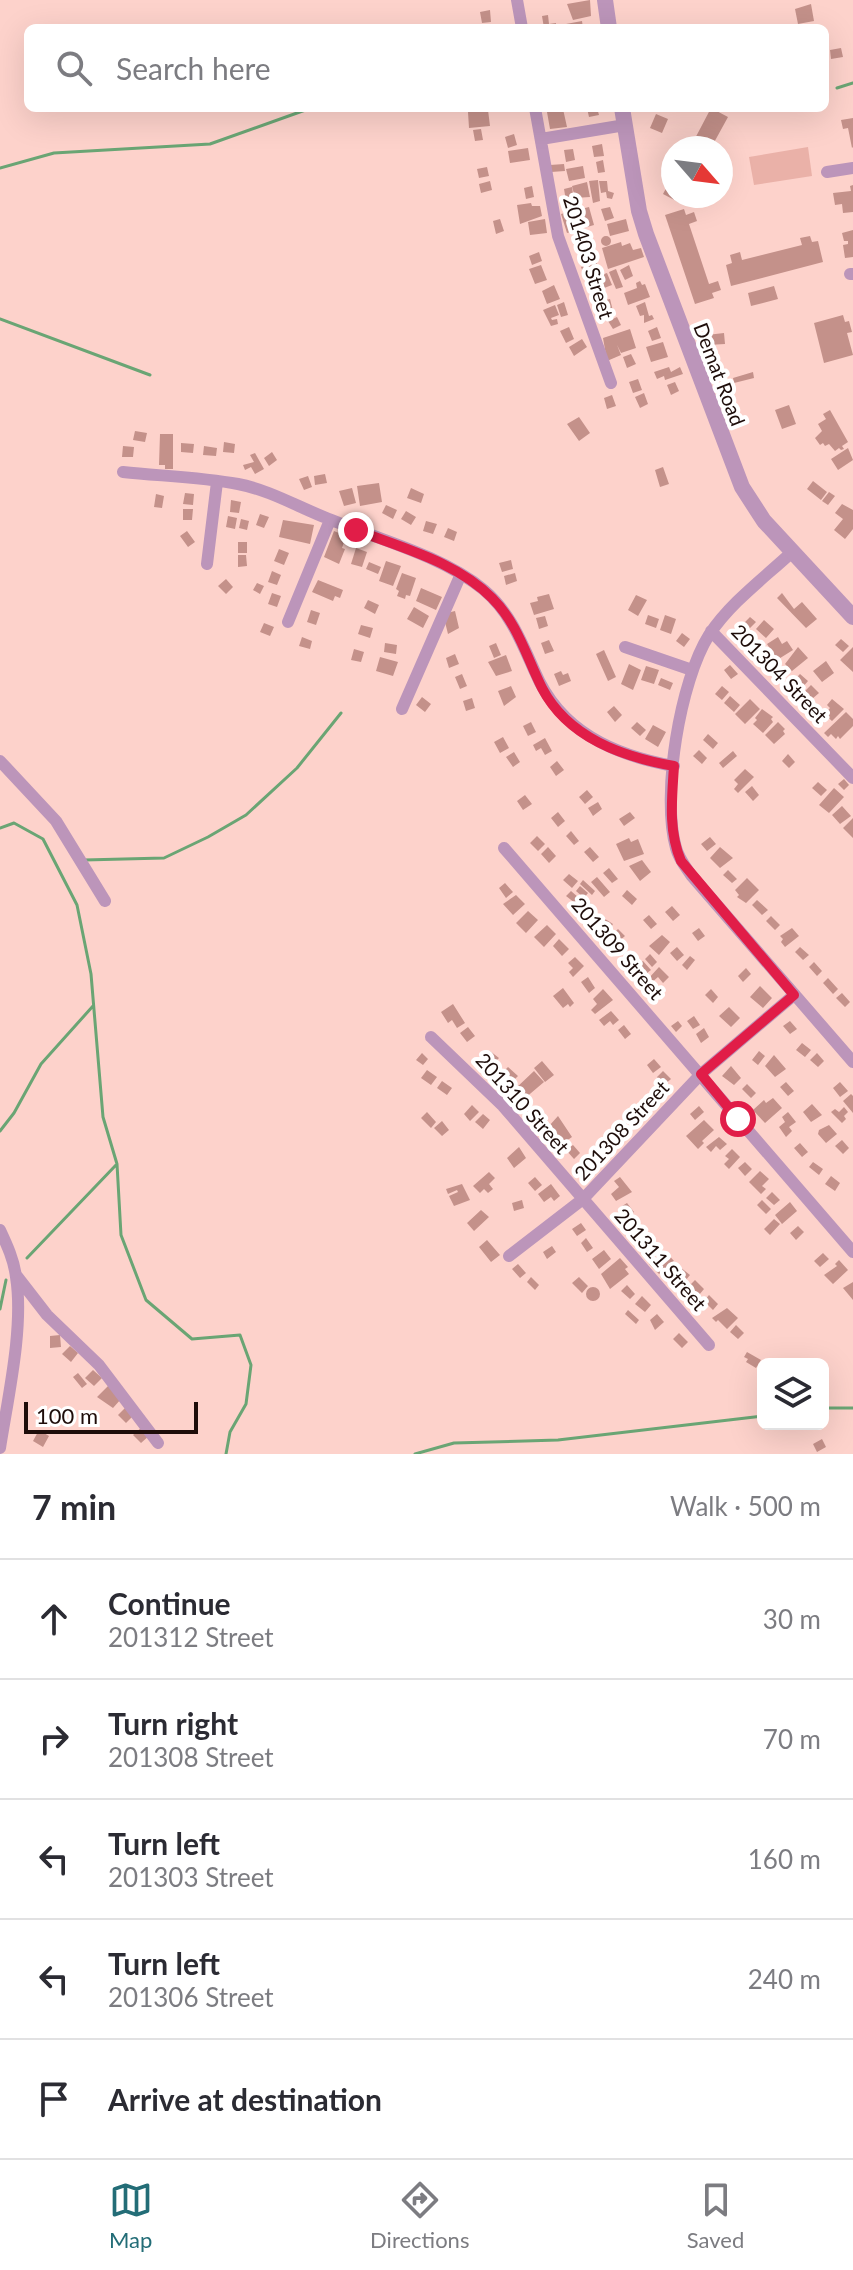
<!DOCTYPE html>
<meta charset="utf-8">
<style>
body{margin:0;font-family:Lato,sans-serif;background:#f2f2f3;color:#2b2b33}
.controls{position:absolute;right:24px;bottom:24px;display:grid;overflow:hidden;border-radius:12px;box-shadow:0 8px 32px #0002}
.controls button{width:72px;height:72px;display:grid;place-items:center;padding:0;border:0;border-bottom:2px solid #e1e1e2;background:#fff;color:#2b2b33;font:40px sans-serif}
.compass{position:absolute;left:661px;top:136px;width:72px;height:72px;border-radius:50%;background:#fff;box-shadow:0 8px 32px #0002;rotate:118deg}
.scale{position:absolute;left:24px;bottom:20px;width:174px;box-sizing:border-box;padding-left:8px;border:4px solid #1e0d0a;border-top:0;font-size:22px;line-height:28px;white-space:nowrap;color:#1e0d0a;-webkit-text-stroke:6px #fff;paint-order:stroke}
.stop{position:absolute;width:24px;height:24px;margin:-18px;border:6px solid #e11d48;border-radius:50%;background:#fff}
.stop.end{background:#e11d48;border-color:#fff;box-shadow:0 2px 8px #0008}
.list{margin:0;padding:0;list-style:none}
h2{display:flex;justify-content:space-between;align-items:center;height:104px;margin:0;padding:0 32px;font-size:34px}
h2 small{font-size:26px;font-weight:400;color:#7c7c81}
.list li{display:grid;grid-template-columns:52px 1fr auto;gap:24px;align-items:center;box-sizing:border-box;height:120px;padding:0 32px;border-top:2px solid #e1e1e2}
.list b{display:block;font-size:30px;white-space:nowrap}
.list p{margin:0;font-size:26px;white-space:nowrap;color:#7c7c81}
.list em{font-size:26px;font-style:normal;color:#7c7c81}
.icon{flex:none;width:44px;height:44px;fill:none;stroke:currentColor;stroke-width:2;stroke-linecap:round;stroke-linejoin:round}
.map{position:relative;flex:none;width:853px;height:1454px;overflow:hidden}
.search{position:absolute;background:#fff;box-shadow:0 8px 32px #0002;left:24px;right:24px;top:24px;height:88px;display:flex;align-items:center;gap:20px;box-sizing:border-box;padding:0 28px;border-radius:12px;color:#7c7c81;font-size:30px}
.sheet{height:704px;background:#fff}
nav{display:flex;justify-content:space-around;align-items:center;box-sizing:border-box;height:112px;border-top:2px solid #e1e1e2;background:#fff;font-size:22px;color:#7c7c81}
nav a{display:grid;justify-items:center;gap:4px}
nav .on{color:#236d77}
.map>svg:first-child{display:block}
</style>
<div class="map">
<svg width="853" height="1454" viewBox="0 0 853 1454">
<rect width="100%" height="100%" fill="#fdd2cb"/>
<path fill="#eab1a8" d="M808,147L812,176L754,185L749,157Z"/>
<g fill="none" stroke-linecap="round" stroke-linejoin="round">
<path stroke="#6aa574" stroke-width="3" d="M837,88L853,83
M0,168L54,153L210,144L311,108
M0,319L150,375
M0,828L14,823L43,839L77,905L91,974L103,1117L117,1164L121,1235L146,1300L192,1339L240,1335L251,1365L246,1404L230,1432L226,1454
M84,860L164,858L208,837L246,815L297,768L341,713
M0,1131L14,1113L41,1064L93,1006
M27,1258L116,1165
M0,1309L6,1280
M823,1408H853
M415,1454L454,1443L558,1440L763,1416"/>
</g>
<path fill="#c4918a" d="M590,0L591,16L573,20L567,4Z
M811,4L814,21L798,24L795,9Z
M490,10L491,22L482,23L480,12Z
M548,15L549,24L556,23V28H544L542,16Z
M582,21L583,28H566V24Z
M841,48L843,57L831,59L830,50Z
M587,108H597L599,115L589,117Z
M711,108L728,117L711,148H690Z
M563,109L567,127L550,129L547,112Z
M488,110L490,126L469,128L468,112Z
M656,114L668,119L662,133L650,128Z
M853,118V147L852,148L848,128L843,129L841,120Z
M481,129L483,140L475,141L473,130Z
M514,134L517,145L508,148L505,137Z
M602,144L604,156L594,157L592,146Z
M528,148L530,160L510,163L508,151Z
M573,149L575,160L566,162L564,150Z
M603,160L605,172L598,173L596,162Z
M564,164L565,171L551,172L550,165Z
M583,166L585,178L569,181L566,169Z
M487,167L489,176L479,178L477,169Z
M673,175V196H686L682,204L663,194Z
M598,180L600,201L593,203L589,181Z
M490,181L492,190L481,193L479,184Z
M599,181H607L608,191L614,193L612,199L607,198L606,192L601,193Z
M587,182L590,197L575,198L572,186Z
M853,185V212L843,213L842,204L835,205L833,193L851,191L850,186Z
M532,186L534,197L526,199L524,188Z
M572,187L574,200L566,201L564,189Z
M531,203L532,206H540L542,216L520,224L517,205Z
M589,207L594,225L567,233L561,214Z
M610,207L614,218L605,221L601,209Z
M684,209L686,215L694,212L697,221L689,224L709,284L718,281L721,290L712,293L714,298L695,304L665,215Z
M500,219L504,231L496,234L493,221Z
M545,219L547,233L530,235L528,222Z
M626,219L629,231L610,236L607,224Z
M853,230V257L845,258L843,245L848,244V241H844L842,233Z
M587,231L590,242L581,245L578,234Z
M601 241a5 5 0 1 1 10 0a5 5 0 1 1-10 0Z
M810,236L812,242L818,241L823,262L731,286L726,265L732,263L730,255L740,252L742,260L802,245L800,238Z
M621,242L622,246L630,243L633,250L641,248L644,257L608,269L602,248Z
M539,252L542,261L532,265L529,256Z
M596,261L600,272L585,278L581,267Z
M541,265L547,280L535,284L529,269Z
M629,265L633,276L625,280L620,270Z
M616,269L623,287L616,289L609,272Z
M607,273L612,285L591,293L587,280Z
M640,281L642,285L645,284L650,297L628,305L624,293L637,288L636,283Z
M554,285L560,299L547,304L542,291Z
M774,286L778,299L751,306L748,293Z
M610,299L613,311L605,313L602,301Z
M564,302L568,315L561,317L557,305Z
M645,302L649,316L652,315L654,319L644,323V315L640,316L636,306Z
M555,305L559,315L551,318L552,320L557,319L558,324L551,326L543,310Z
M843,315L845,322L849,321L852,332L847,333L853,355L824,363L814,323Z
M617,317L621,325L613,329L608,321Z
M569,327L574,339L566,343L560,331Z
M657,327L661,338L652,341L648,331Z
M630,329L636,348L621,353L617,345L621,355L607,361L603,338Z
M724,333L725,344L708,345L707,335Z
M582,339L587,347L574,356L569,347Z
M663,342L668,357L651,362L646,347Z
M631,354L636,364L627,368L623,357Z
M669,367L671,372L680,367L683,374L665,380L664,376L657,379L654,372Z
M753,372L754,378L734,383L733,378Z
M638,379L642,390L633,393L629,382Z
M675,382L679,391L671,395L667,385Z
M644,393L648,404L640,408L635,397Z
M612,395L616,406L607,409L604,398Z
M789,405L796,424L782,429L775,410Z
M830,410L848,442L842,446L844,449L841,450L839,448L835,451L829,444L825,446L823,443L820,445L815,438L822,431L818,424L826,419L823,414Z
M579,417L590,433L579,441L567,424Z
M135,431L147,433L145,442L133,440Z
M160,434H173V469H165V465H159Z
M224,442L235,444L234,453L223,452Z
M181,443L194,444L193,453L181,452Z
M123,446L134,447L133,457H122Z
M204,446L217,448L216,456L203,455Z
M848,448L853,460L838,470L831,459Z
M272,452L277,460L269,466L264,458Z
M255,453L264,469L255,474L251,467L245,470L243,465L254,462L250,455Z
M663,467L669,484L660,487L655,470Z
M325,474L327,483L315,485L314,476Z
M308,476L312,487L304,490L299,479Z
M813,481L827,492L821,500L807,489Z
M379,483L382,502L360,506L357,486Z
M352,488L356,503L344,506L339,491Z
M411,488L424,494L421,503L407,498Z
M829,492L835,496L828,505L822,501Z
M185,493L194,494L193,505L183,504Z
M156,494L164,496L162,508L154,507Z
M231,500L241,502L239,513L230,512Z
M842,504L853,510V529L845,539L834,530L843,519L835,513Z
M386,505L397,510L393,519L382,513Z
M183,509H193L192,520H183Z
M406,511L416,517L411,525L401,519Z
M260,514L269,517L264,528L256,525Z
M228,516L237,518L235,529L226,527Z
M241,519L249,521L247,530L239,528Z
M283,520L314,525L310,544L279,537Z
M426,521L437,524L433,534L423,531Z
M448,528L457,532L454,541L444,537Z
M187,531L195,542L188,547L180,536Z
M334,531L346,536L342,548L345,549L339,564L324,557Z
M238,542H247V553H238Z
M356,548L367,552L362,567L351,564Z
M279,549L289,553L284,565L274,561Z
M238,555H246L247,566L238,567Z
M511,560L513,569L502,572L499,563Z
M386,561L401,566L393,586L379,581Z
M369,562L381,567L378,574L366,569Z
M272,571L281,575L277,585L268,582Z
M402,573L416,578L410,596L406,595L405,599L397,596L399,591L396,589Z
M515,573L517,581L506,585L504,576Z
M226,579L233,587L226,594L218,586Z
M318,580L343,590L340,598L335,596L333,601L312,592Z
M257,583L264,586L260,594L253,590Z
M421,588L442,597L436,610L416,601Z
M272,593L281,596L277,607L268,604Z
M782,593L794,609L802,602L817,619L806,628L777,598Z
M549,594L554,609L534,615L530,603L538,601L537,597Z
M636,595L647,600L638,616L628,610Z
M368,600L379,605L375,614L364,608Z
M414,607L429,616L423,628L407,619Z
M311,610L320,613L316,625L307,622Z
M455,611L459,628L448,634L443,614Z
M648,615L659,619L656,628L645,624Z
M665,615L676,619L671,634L660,630Z
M545,616L548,626L539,629L536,618Z
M750,617L756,622L747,631L741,626Z
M764,620L774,629L766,638L756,629Z
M264,623L274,627L270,636L260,632Z
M361,625L373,628L370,638L358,634Z
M682,633L690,639L684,647L676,641Z
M302,637L312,641L310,649L299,646Z
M778,637L782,644L787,641L793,650L777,660L767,644Z
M841,639L849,646L843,652L835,645Z
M549,640L554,651L545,654L541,643Z
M385,643L397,645L396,654L384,652Z
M496,643L501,655L494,658L489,646Z
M798,647L808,658L792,671L785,664Z
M853,647V672L840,660Z
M354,649L364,652L361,662L351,660Z
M604,650L616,677L608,681L596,654Z
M455,654L459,664L449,668L446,658Z
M506,655L512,671L496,676L488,662Z
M380,657L398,662L393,676L376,671Z
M826,661L834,673L822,682L813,671Z
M629,664L641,670L633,690L621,684Z
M730,665L738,674L731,679L724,670Z
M646,666L659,670L654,684L641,680Z
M561,671L563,675L568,673L571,681L559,686L554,674Z
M462,674L467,686L460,689L455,677Z
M800,674L808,681L802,688L794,680Z
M661,678L673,683L670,690L658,685Z
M811,685L819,693L812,699L805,691Z
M511,686L516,697L504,706L498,691Z
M722,686L729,692L722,700L715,694Z
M730,696L740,705L734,712L724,703Z
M422,697L431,704L425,712L416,705Z
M472,698L475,708L466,711L463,701Z
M750,699L760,709L745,724L735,714Z
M832,699L844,709L832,721L824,714L830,708L827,705Z
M614,706L622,715L615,722L607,712Z
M762,709L773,717L771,719L773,722L763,733L753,724L757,720L755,718Z
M846,712L853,719V726L840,739L838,736L836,739L831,734L828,737L824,733Z
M531,722L536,732L528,736L523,726Z
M637,722L646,730L640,736L631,728Z
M778,722L785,729L783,731L785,734L774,744L765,735Z
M653,725L666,732L658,747L645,739Z
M708,734L718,743L713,749L703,740Z
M503,737L509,748L500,753L494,742Z
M545,738L552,751L545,755L541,748L536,751L533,745Z
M699,750L707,758L702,764L693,756Z
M733,751L737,756L723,768L719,763Z
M514,752L520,762L513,767L506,757Z
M788,754L795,762L789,768L782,761Z
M557,761L564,770L556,776L550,767Z
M745,769L754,777L738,793L734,789L738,784L734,780Z
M844,779L849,785L844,790L838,784Z
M818,782L827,790L821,796L812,788Z
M752,786L759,795L753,801L745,792Z
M834,788L844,797L829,813L819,805Z
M587,790L593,797L585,804L579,797Z
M525,795L532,804L523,810L517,801Z
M598,802L602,809L593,816L588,808Z
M842,806L851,816L840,824L832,815Z
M558,812L565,821L558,827L551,818Z
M630,812L635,818L624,826L619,819Z
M853,818V838L843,828Z
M571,831L579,841L574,845L566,836Z
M537,836L545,844L538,851L530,843Z
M710,837L716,844L707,851L701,844Z
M629,838L631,842L638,839L644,854L624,861L616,844Z
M548,847L556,856L549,863L541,854Z
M590,847L599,857L593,862L584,852Z
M720,847L733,858L720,868L710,858Z
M642,860L651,872L640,881L629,866Z
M609,868L618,879L612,883L603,873Z
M728,870L737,879L732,883L723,875Z
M569,874L578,881L572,888L563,880Z
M597,877L610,892L604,897L591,882Z
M747,878L759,890L746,903L737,897L739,895L735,890Z
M583,880L595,891L592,895L580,884Z
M505,883L513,892L506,898L499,888Z
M580,886L588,893L584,898L576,891Z
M627,890L637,899L632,905L622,896Z
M571,891L579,898L575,903L566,896Z
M516,895L525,904L513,915L503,904Z
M588,900L595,908L580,921L573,913Z
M757,900L768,910L762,915L752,905Z
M672,906L680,915L673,921L665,912Z
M528,911L538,920L526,933L516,923Z
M649,915L657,924L651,929L643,920Z
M771,916L780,925L775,930L766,921Z
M602,917L613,924L607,933L596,926Z
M547,925L556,934L544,947L534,937Z
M699,928L705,936L698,941L692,933Z
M792,928L799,936L785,947L781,942L783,939L780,936Z
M618,929L625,936L618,942L612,935Z
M662,935L670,942L659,955L649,946Z
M559,939L569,949L562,956L553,946Z
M677,947L684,955L677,961L670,953Z
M800,947L809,955L803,960L795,952Z
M650,954L657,962L652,967L645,959Z
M690,956L695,960L687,970L682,965Z
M575,957L584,966L573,977L569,972L573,968L568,963Z
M643,961L651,970L643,976L636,966Z
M814,962L822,971L817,976L809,967Z
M659,967L669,977L663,983L658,977L651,983L648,979Z
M746,968L751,974L743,982L738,976Z
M588,977L595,988L589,993L581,982Z
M828,978L838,989L833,994L823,983Z
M760,986L772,998L763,1008L750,997Z
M563,988L574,1003L570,1007L568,1004L563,1008L553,996Z
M603,989L613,1000L595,1014L591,1010L597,1004L593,999Z
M711,989L718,997L713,1003L705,995Z
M842,993L850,1002L845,1007L836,998Z
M453,1004L465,1023L457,1028L452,1020L448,1023L441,1012Z
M729,1007L740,1018L731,1027L719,1016Z
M611,1011L619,1020L613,1025L610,1021L604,1026L599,1020Z
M694,1016L700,1025L693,1029L687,1021Z
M678,1021L682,1026L676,1032L671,1026Z
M790,1021L797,1029L790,1034L783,1026Z
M624,1025L631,1034L625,1039L618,1030Z
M468,1027L475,1036L467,1042L460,1033Z
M704,1028L709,1037L701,1043L696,1034Z
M802,1043L811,1050L805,1057L796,1050Z
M490,1051L499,1058L495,1062L485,1056Z
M759,1051L765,1056L758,1065L752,1060Z
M422,1053L428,1059L423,1065L416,1060Z
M817,1053L824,1061L818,1067L810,1060Z
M774,1055L786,1069L775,1077L765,1066Z
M654,1059L661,1067L653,1073L647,1065Z
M542,1061L554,1075L545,1082L534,1068Z
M731,1066L741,1078L734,1085L722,1076Z
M508,1067L518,1076L513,1081L503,1072Z
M427,1070L437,1077L431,1085L421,1078Z
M534,1071L544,1082L524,1099L515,1089Z
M663,1071L671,1079L664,1085L657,1077Z
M442,1081L452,1088L447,1095L437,1088Z
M786,1082L794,1091L788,1096L780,1087Z
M840,1082L848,1091L840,1097L833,1088Z
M747,1084L756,1093L751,1098L742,1089Z
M851,1094L853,1096V1113L843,1101Z
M773,1098L782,1108L765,1123L753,1110L764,1100L766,1103Z
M812,1104L822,1115L811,1122L803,1112Z
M472,1105L479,1112L470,1121L464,1114Z
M699,1106L704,1112L695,1120L690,1114Z
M844,1107L848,1112L844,1116L846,1119L842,1123L831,1112L835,1109L839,1112Z
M427,1112L436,1122L431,1128L421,1118Z
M788,1112L796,1122L789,1127L792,1131L786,1137L779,1127L785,1122L782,1117Z
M483,1114L490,1120L483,1129L475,1122Z
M558,1116L572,1137L562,1144L558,1138L555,1140L549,1126Z
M704,1120L714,1130L702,1141L704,1143L698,1149L686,1136Z
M442,1121L449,1130L442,1136L434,1128Z
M829,1125L837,1134L826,1143L818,1134L819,1130Z
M719,1137L727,1144L720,1150L716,1146L711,1152L706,1147Z
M842,1140L849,1148L843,1154L835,1146Z
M800,1143L808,1152L802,1157L794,1148Z
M573,1145L580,1153L574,1159L566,1150Z
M519,1147L526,1158L514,1168L507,1158Z
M732,1149L740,1157L729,1169L724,1164L729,1159L725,1156Z
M583,1161L589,1167L581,1175L575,1169Z
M745,1162L752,1169L745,1176L738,1168Z
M813,1162L823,1169L819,1175L809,1167Z
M760,1171L769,1179L762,1186L766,1189L761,1194L749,1182Z
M489,1172L495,1178L489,1184L493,1189L488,1193L484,1189L480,1193L473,1186Z
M831,1176L840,1183L835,1191L825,1184Z
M535,1177L542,1185L535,1191L528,1183Z
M620,1177L632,1192L616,1201L611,1194L619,1187L614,1181Z
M462,1184L470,1200L454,1206L449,1196L458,1192L457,1190L448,1194L446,1189Z
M551,1184L560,1196L554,1201L551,1197L544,1202L538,1194Z
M772,1192L780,1200L774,1205L766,1198Z
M522,1200L524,1208L514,1211L512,1203Z
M762,1200L771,1209L766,1214L757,1205Z
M790,1202L797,1211L782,1224L775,1215Z
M627,1203L634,1212L626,1217L619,1208Z
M481,1210L489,1217L474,1231L467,1223Z
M774,1219L780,1224L770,1235L764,1229Z
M581,1223L586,1230L577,1236L572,1229Z
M637,1223L645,1232L639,1237L631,1227Z
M798,1226L804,1232L796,1240L790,1233Z
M650,1237L658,1245L646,1252L640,1245Z
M586,1238L593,1248L587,1252L581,1243Z
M487,1240L500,1255L491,1262L479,1247Z
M552,1246L556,1252L547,1259L543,1252Z
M604,1250L611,1259L599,1269L592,1259Z
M666,1252L674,1261L659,1274L649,1264Z
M823,1253L829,1259L820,1267L814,1261Z
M620,1258L628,1267L625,1269L629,1274L610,1289L601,1274Z
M839,1260L848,1270L833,1284L824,1275L837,1266L835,1264Z
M518,1264L526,1273L520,1278L512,1269Z
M680,1267L690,1275L685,1281L675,1273Z
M531,1277L539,1285L535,1290L527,1282Z
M579,1277L588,1286L582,1293L572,1283Z
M695,1280L704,1289L699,1295L690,1285Z
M853,1282V1300L843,1288Z
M627,1285L635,1294L630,1299L621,1291Z
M586 1294a7 7 0 1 1 14 0a7 7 0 1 1-14 0Z
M709,1295L718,1304L713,1310L704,1301Z
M642,1296L651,1305L645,1312L635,1304Z
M727,1308L738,1318L727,1329L718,1320L716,1322L712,1318Z
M628,1310L639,1320L636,1324L625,1314Z
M657,1314L664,1322L655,1330L650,1320Z
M736,1325L744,1333L738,1339L730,1332Z
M679,1333L688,1342L682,1348L673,1339Z
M60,1335L61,1347L50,1348V1336Z
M70,1346L78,1353L71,1362L62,1354Z
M747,1352L761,1360L756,1368L746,1362L748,1359L744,1357Z
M93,1370L102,1378L94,1386L85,1378Z
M78,1373L87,1384L82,1388L73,1377Z
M111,1383L121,1399L113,1408L97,1397Z
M126,1407L134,1415L126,1423L118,1415Z
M142,1427L150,1435L141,1443L133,1435Z
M39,1430L49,1436L43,1447L33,1441Z
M822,1439L826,1447L817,1452L813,1444Z"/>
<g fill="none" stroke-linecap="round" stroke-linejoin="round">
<path stroke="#bc95ba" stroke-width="12" d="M517,0L522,28
M535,108L558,236L611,383
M541,139L625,125
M827,172L853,168
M850,274H853
M123,472C161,476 201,477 238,484C270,490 300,508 329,519C378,539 443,556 484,590C510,612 521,641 535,672C560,731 613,755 674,766
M791,553C764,578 730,603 709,635C680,681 661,795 676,848C679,859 685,866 691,875L853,1062
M207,564L217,482
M288,622L330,520
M711,631L853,778
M625,647L692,670
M402,709L461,574
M0,761L56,821L105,901
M504,848L853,1252
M431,1037L503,1106L709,1345
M0,1230C7,1245 14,1260 16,1277C24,1327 8,1397 0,1448
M509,1256L583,1199L701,1074L794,995
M16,1275L47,1315L99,1365L158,1443"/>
<path stroke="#bc95ba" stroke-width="16" d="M605,0L609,28
M622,108L639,211L646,234L742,487L764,521L853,617"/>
</g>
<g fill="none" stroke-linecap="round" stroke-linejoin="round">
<path stroke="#e11d48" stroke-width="10" d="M356,530C402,548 457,562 492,598C518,624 526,656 542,688C568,738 623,757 674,766C672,798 668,830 681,861L794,995L701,1074L738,1119"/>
</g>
<g text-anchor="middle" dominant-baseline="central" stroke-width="8" stroke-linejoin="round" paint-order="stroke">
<g font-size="20" fill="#1e0d0a" stroke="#fff">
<text transform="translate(589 257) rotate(73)">201403 Street</text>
<text transform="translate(720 374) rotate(69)">Demat Road</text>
<text transform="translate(780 673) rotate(46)">201304 Street</text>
<text transform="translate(618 948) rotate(49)">201309 Street</text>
<text transform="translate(523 1103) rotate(48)">201310 Street</text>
<text transform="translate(621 1130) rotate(-47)">201308 Street</text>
<text transform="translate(661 1259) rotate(49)">201311 Street</text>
</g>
</g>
</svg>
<div class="controls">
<button><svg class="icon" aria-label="layers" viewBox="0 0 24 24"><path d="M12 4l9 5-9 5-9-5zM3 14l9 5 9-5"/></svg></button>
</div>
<svg class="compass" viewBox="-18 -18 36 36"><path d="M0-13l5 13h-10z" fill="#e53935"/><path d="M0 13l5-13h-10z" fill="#7c7c81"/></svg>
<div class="scale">100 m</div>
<div class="stop" style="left:738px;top:1119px"></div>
<div class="stop end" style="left:356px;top:530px"></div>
<div class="search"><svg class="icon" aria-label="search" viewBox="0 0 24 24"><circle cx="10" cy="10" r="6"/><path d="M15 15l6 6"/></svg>Search here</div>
</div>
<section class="sheet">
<h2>7 min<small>Walk · 500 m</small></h2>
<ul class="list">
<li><svg class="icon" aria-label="ahead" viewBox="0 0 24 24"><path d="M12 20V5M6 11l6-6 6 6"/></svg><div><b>Continue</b><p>201312 Street</p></div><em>30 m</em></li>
<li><svg class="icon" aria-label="right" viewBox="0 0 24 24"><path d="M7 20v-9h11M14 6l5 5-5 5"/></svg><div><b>Turn right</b><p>201308 Street</p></div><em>70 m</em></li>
<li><svg class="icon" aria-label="left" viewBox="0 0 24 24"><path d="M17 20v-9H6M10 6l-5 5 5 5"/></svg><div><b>Turn left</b><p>201303 Street</p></div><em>160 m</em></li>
<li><svg class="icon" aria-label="left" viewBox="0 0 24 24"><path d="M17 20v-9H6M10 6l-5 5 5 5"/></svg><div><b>Turn left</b><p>201306 Street</p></div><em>240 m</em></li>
<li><svg class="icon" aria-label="arrive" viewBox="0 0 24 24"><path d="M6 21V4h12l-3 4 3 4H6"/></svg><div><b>Arrive at destination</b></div></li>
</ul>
</section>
<nav>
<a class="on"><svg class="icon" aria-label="map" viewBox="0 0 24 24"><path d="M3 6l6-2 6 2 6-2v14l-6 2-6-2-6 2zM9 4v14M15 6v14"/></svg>Map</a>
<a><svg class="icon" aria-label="directions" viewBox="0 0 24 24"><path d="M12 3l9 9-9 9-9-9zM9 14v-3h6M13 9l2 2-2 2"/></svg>Directions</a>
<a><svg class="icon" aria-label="saved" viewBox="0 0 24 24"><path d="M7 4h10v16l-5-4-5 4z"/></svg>Saved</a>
</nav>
